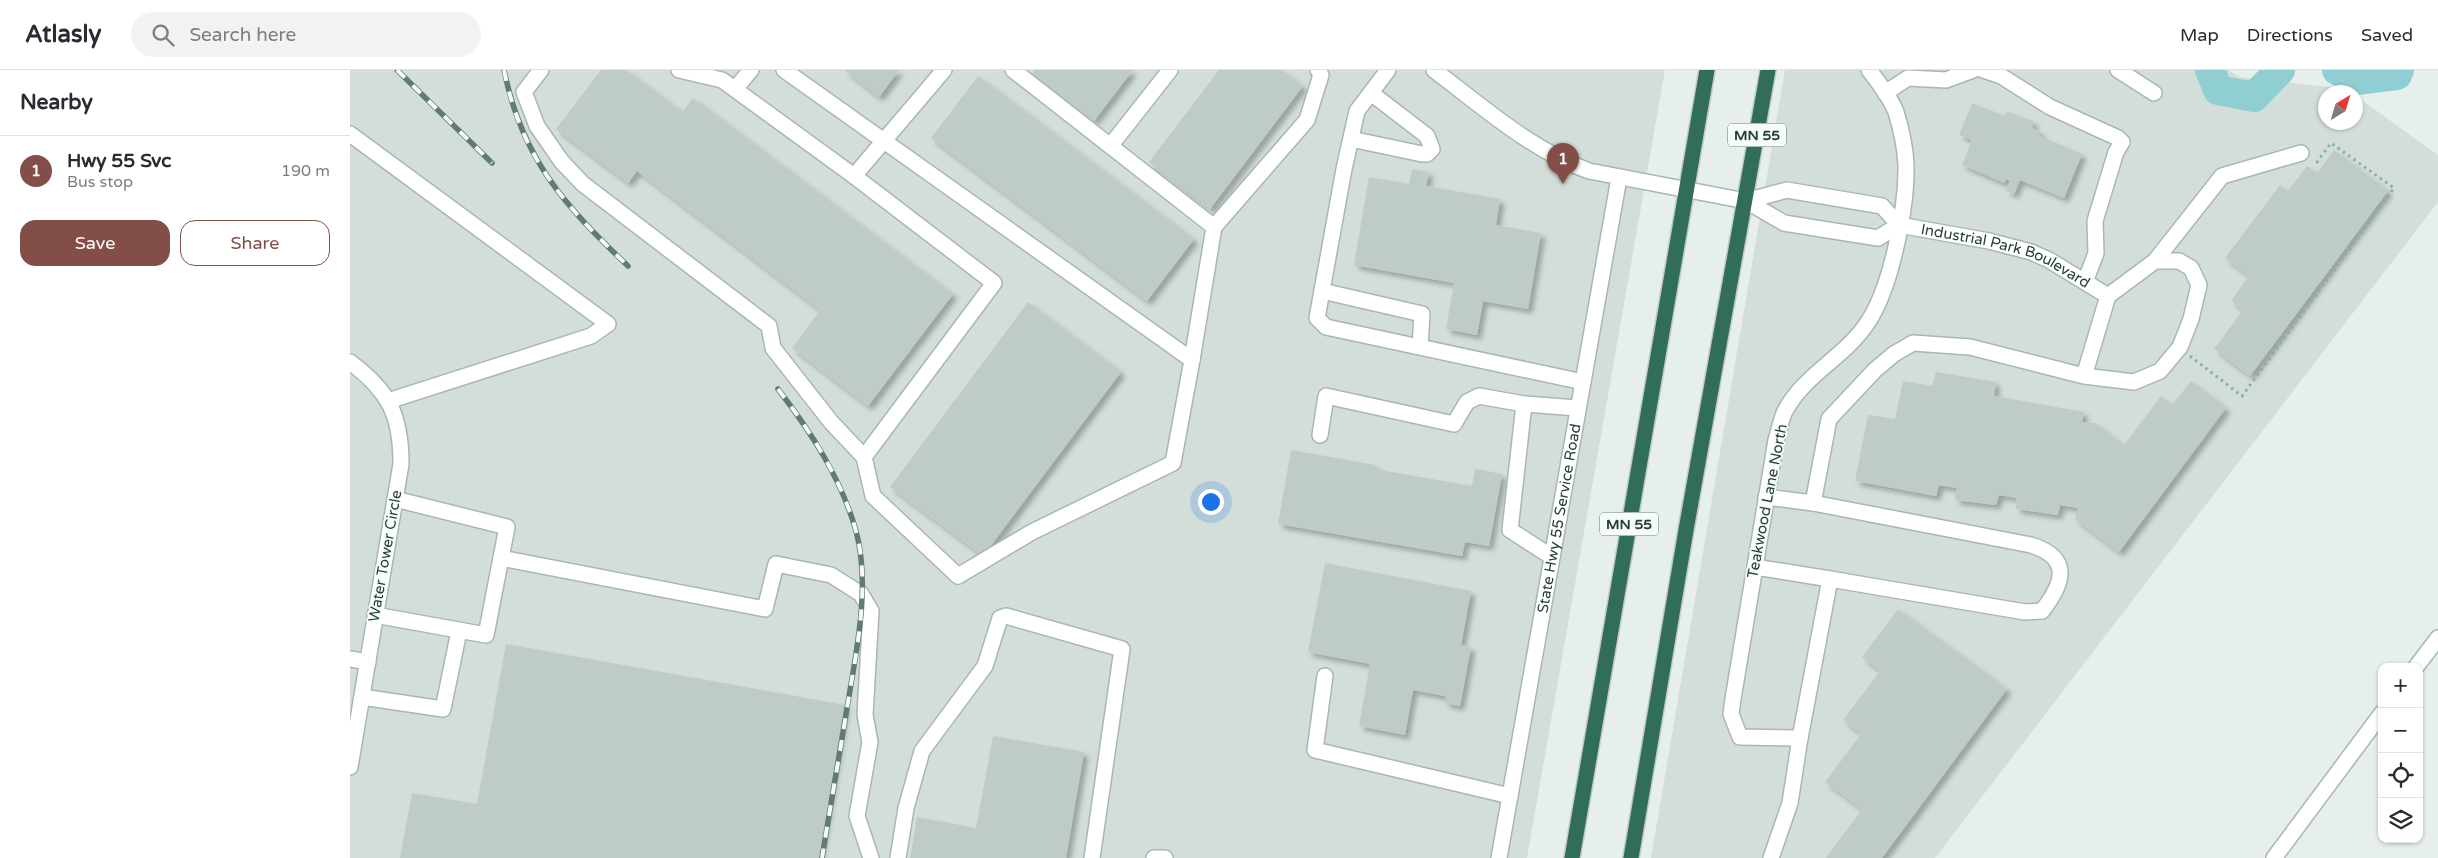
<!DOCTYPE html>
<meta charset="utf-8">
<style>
body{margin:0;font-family:"Varela Round",sans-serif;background:#f2f2f3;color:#2b2b33}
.controls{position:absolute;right:15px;bottom:15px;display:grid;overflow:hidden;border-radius:10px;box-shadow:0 1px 4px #0004}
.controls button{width:45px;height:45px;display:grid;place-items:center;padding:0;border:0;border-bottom:1px solid #e1e1e2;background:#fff;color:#2b2b33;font:25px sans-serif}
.compass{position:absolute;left:1968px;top:15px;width:45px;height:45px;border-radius:50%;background:#fff;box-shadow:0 1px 4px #0004;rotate:38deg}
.you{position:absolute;left:860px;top:431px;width:18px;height:18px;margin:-12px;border:4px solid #fff;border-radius:50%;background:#1a73e8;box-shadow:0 0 0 8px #1a73e833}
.badge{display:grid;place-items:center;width:32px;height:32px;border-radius:50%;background:#844e48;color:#fff;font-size:16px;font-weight:700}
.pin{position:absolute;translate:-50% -41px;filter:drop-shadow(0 1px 2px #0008)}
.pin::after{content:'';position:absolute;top:26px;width:18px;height:15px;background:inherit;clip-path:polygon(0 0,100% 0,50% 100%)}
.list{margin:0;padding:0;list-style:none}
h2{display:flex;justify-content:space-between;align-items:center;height:65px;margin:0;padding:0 20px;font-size:21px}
h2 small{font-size:16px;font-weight:400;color:#7c7c81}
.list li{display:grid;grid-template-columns:32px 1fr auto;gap:15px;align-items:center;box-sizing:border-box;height:70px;padding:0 20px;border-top:1px solid #e1e1e2}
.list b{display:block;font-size:19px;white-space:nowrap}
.list p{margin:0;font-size:16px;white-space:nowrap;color:#7c7c81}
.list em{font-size:16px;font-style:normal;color:#7c7c81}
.actions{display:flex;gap:10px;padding:15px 20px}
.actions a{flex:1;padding:11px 0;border:1px solid #844e48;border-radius:15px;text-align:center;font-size:18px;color:#844e48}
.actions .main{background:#844e48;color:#fff}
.icon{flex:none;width:28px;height:28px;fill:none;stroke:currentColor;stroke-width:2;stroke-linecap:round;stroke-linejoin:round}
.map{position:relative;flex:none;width:2088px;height:788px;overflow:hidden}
header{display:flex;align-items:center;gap:30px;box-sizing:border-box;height:70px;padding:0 25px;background:#fff;border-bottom:1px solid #e1e1e2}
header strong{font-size:24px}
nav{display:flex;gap:28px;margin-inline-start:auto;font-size:18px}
.search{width:350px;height:45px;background:#f2f2f3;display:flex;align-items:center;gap:12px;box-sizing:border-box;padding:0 18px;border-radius:28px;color:#7c7c81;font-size:19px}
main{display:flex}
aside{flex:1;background:#fff}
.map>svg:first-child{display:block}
</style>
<header>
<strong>Atlasly</strong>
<div class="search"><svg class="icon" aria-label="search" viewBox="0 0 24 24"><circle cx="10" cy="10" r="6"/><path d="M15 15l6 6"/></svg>Search here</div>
<nav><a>Map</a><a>Directions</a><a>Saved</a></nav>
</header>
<main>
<aside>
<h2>Nearby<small></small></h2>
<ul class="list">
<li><span class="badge">1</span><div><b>Hwy 55 Svc</b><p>Bus stop</p></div><em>190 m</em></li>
</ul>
<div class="actions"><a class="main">Save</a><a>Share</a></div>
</aside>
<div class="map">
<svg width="2088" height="788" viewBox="0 0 2088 788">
<defs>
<filter id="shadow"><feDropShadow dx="4.5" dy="4.5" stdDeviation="2.5" flood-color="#0004"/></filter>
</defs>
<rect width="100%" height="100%" fill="#e6efea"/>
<path fill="#d4ded9" d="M0,0H1315L1177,788H0Z
M1435,0H1879L1889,7L1995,19L2000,22H1976V52H2006V26L2088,85V132L1585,788H1301Z"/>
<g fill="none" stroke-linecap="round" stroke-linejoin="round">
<path stroke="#8fced2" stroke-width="30" d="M1860,0L1868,20L1904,27L1930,0
M1987,0L2006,10L2047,5L2049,0"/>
</g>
<path fill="#beccc5" filter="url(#shadow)" d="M251,0H276L332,42L343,28L603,224L518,336L442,278L470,240L287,101L278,113L206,59Z
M494,0H549L529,27Z
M685,0H783L744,51L682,4Z
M869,0H932L953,16L860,139L799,92Z
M628,6L844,169L797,231L581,68Z
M1622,33L1654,46L1657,41L1684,52L1682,58L1691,62L1689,66L1732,84L1714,128L1670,110L1664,124L1656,121L1660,111L1656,109L1655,113L1612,95L1622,70L1609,65Z
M1984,80L2038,121L1900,306L1864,279L1893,240L1881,231L1899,206L1875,188L1930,115L1938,121L1957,96L1967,103Z
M1062,99L1079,102L1076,116L1150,129L1146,155L1191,163L1178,239L1133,231L1127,265L1096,259L1104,213L1004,195L1019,107L1059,114Z
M678,232L771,302L633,486L540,417Z
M1586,302L1646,312L1644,326L1734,342L1732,352L1745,353L1774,375L1811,326L1822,335L1841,311L1876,338L1769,482L1725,449L1728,438L1710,435L1708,445L1666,439L1667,428L1649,425L1646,435L1605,430L1607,418L1589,415L1586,426L1505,411L1518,345L1545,349L1553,311L1582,316Z
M941,380L1025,395L1024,399L1122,416L1125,399L1152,404L1139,476L1115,472L1112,486L928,454Z
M975,493L1121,521L1111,575L1121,577L1110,636L1095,633V626L1063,620L1055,665L1009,656L1020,594L958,582Z
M1548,539L1657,619L1532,788H1476L1512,739L1475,712L1511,664L1493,650L1530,601L1512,587Z
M156,574L495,635L469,788H50L62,723L127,734Z
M643,666L734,682L716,788H560L567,747L626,758Z"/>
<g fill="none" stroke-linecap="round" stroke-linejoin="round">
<g stroke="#a8b7b1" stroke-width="18">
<g id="minor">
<path d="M191,0L174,22L187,56L212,92L233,114L419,256L423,278L481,352L514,387L644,213L504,106L372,10L329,0"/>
<path d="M434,0L842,290L823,393L682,462L608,506L523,426L514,387"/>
<path d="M663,0L864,157L842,290"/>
<path d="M1038,0L1007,41L994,99L967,248L976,257L1233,312"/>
<path d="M1084,0C1133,37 1181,80 1239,101L1396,131L1434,153L1528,168L1549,155"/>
<path d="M1519,0C1529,13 1540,27 1546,42C1551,58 1555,77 1556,94C1557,138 1541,220 1516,255C1493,288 1454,305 1435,341C1431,349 1429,361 1426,370L1383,629L1381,644L1390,667L1450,668L1480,509L1675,542L1692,541C1714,513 1722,488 1681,475L1463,433L1479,349L1525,300L1544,284L1563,273L1620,277L1734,306L1784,312L1810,301L1830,277L1841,249L1849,215L1841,198L1829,191H1805L1758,226L1734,306"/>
<path d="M1633,0L1651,6L1700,37L1768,68L1772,72L1766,82L1745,151L1746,183L1735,212"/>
<path d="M1768,0L1804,23"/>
<path d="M385,19L401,0"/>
<path d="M1535,23L1558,8L1596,10L1623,0"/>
<path d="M0,64L258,254L241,266L38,331"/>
<path d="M1001,69L1072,84H1077L1082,79L1077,66L1021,23"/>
<path d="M761,75L820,0"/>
<path d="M504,106L594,0"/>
<path id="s1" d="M1396,131L1437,120L1532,136L1549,155L1639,171L1681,182L1699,190L1758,226"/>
<path d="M864,157L957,50L971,5L968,0"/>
<path d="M1805,191L1872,106L1951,83"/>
<path d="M972,221L1072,244L1070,277"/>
<path d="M0,292C39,321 51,345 51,394L0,697"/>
<path d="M970,365L976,326L1104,354L1117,332L1129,326L1174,334"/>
<path d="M1416,427L1463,433"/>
<path d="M1202,487L1160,460L1174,334L1228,338"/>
<path d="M151,488L415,539L426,494L481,505L511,524L521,541L515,645L520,672L507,746L521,788"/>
<path d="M1405,497L1480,509"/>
<path d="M25,545L136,565L157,457L45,429"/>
<path d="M0,589L18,592"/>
<path d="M2066,597L2088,568"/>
<path d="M975,606L965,680L1160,726"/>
<path d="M12,627L93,639L109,561"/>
<path d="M548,788L556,738L572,681L635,596L650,548L656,546L772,579L742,788"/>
<path d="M804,788H815"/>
<path id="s2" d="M1149,788L1269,108"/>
<path d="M1421,788L1440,733L1450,668"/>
<path d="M1924,788L2032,643"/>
</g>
</g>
<g stroke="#c2cac7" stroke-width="18">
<path id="highway" d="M1222,788L1357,0
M1281,788L1336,460L1418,0"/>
</g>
<path stroke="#87b2a0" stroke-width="3" stroke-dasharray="2.5 4" stroke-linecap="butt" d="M1840,286L1892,326L2044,118L1981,73L1967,92L1964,90"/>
<use href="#minor" stroke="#fff" stroke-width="15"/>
<use href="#highway" stroke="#306d5b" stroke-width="15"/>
<g stroke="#607c72" stroke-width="5.5">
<path id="rail" d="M47,0L142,93
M154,0C172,89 215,136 278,196
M428,319C461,362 491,408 506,461C521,516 506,583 497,638C489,688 480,738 472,788"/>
</g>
<use href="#rail" stroke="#f7fbf8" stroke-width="4" stroke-dasharray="11" stroke-linecap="butt"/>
</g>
<g text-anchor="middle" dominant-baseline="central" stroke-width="4" stroke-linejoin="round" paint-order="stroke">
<g fill="#f7fbf8" stroke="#647971" stroke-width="1">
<rect x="1378" y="53.5" width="58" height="23" rx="4"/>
<rect x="1250" y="442.5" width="58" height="23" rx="4"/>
</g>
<g font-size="14" font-weight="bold" fill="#254137">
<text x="1407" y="65">MN 55</text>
<text x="1279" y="454">MN 55</text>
</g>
<g font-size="15" fill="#254137" stroke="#f7fbf8">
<text stroke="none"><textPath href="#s1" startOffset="276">Industrial Park Boulevard</textPath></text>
<text transform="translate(1417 431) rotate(-79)">Teakwood Lane North</text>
<text stroke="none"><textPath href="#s2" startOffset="345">State Hwy 55 Service Road</textPath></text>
<text transform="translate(35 486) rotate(-80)">Water Tower Circle</text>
</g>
</g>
</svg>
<div class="controls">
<button>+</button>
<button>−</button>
<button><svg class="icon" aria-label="locate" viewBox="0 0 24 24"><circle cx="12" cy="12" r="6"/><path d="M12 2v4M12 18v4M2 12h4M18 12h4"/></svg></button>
<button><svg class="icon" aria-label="layers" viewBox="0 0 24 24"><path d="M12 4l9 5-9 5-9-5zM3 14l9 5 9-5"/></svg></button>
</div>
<svg class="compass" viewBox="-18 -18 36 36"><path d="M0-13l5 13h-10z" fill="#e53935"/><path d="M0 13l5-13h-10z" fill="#7c7c81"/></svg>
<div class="you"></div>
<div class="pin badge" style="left:1213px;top:114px">1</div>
</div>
</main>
